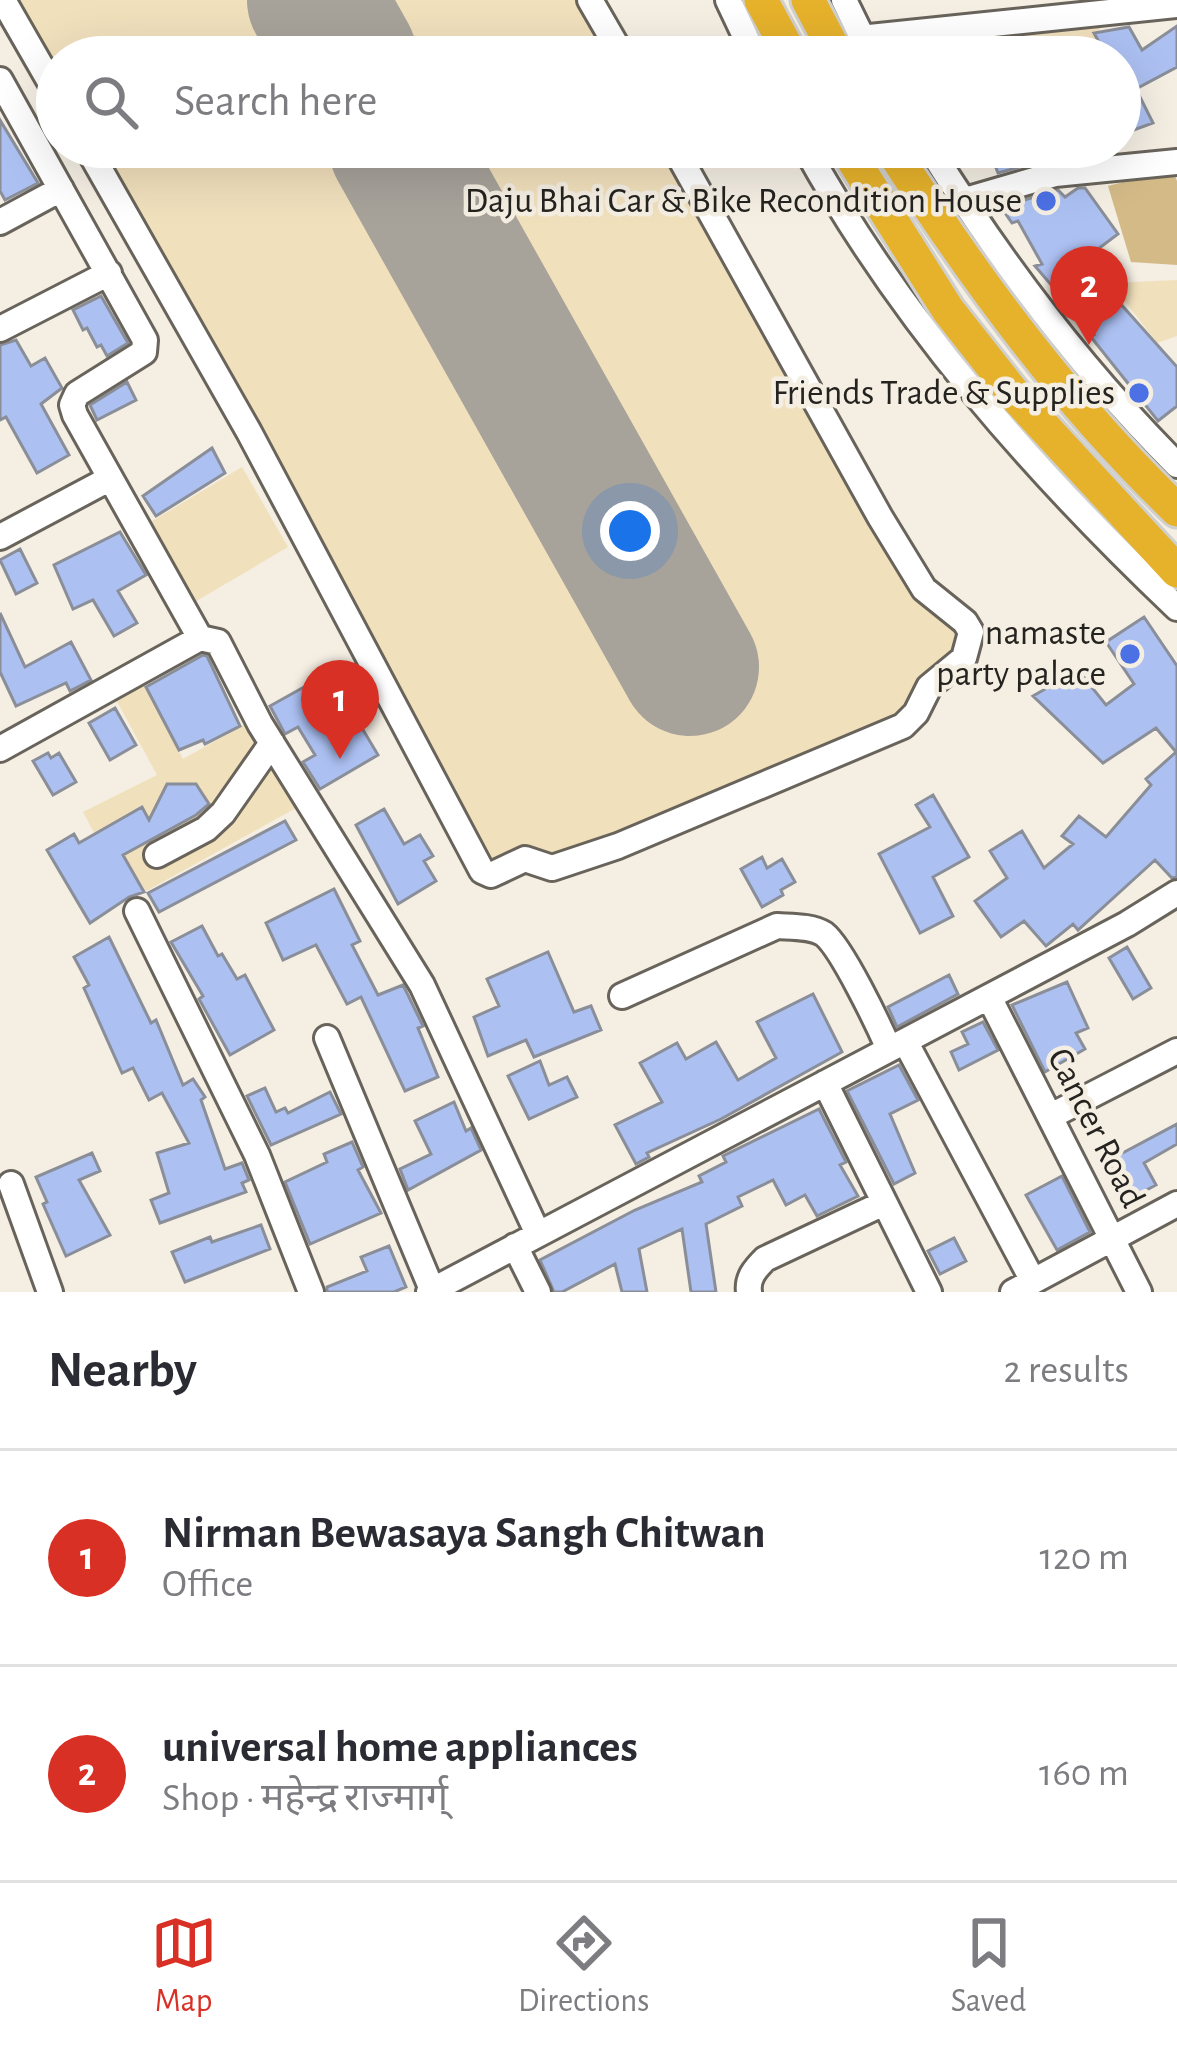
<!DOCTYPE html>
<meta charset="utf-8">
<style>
body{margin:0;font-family:"Alegreya Sans","Noto Sans Devanagari",sans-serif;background:#f2f2f3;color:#2b2b33}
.you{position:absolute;left:630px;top:531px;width:42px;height:42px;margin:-30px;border:9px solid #fff;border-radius:50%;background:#1a73e8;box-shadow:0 0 0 18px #1a73e833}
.badge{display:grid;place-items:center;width:78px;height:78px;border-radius:50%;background:#d93025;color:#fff;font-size:39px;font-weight:700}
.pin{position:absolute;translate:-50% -99px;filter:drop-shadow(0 3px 6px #0008)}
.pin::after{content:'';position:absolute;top:63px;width:42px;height:36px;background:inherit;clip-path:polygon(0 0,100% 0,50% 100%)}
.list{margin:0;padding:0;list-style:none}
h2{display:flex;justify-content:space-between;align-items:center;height:156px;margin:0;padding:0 48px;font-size:51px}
h2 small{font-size:39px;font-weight:400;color:#7c7c81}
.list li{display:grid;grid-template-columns:78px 1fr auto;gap:36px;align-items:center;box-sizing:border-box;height:216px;padding:0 48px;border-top:3px solid #e1e1e2}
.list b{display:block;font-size:45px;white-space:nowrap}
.list p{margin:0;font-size:39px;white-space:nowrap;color:#7c7c81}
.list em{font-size:39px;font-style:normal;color:#7c7c81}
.icon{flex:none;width:66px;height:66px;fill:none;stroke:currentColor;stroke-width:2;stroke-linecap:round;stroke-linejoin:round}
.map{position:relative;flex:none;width:1177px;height:1292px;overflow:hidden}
.search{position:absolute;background:#fff;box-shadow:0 12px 48px #0002;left:36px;right:36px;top:36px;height:132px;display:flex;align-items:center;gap:30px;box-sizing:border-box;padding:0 42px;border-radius:66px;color:#7c7c81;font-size:45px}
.sheet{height:588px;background:#fff}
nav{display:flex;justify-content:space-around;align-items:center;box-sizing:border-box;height:168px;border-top:3px solid #e1e1e2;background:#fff;font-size:33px;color:#7c7c81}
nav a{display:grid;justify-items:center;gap:6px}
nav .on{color:#d93025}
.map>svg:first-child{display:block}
</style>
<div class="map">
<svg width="1177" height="1292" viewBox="0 0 1177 1292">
<rect width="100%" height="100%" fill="#f4eee3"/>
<path fill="#f1e0bc" d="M13,0H254L286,57H57V79Z
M358,0H578L611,57H390Z
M1101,22L1095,57H1011L1007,33Z
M95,147H337L652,705L728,658L441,147H663L960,638V649L918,683L903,716L568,857L490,870L456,789Z
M1177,280V336L1157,343L1111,283Z
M242,467L288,547L188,606L144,526Z
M141,680L183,759L249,722L298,807L130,900L83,812L157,775L114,696Z"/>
<path fill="#d3ba87" d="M1172,169L1177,181V265L1131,262L1108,186Z"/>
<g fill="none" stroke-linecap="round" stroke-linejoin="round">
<path stroke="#a7a29a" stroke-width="138" d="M316,0L348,57
M398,147L690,667"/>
</g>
<path fill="#acc0f2" stroke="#8a8e98" stroke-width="3" d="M1177,26V67L1136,89L1153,123L1120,135V57H1107L1094,33L1129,27L1142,50Z
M1000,40L1003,57H888L887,52Z
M0,120L38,183L5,200L0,191Z
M988,147H1089V148L998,173Z
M1078,188H1085L1118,234L1094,252L1076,254L1177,367V406L1158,421L1091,337L1094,335L1035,266L1042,264L1018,221L1012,223L1001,207L1058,190L1065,197Z
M101,296L128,343L107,356L101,345L97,347L87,328L83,330L73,310Z
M16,340L31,366L45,358L62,388L41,404L69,455L37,473L6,417L0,420V345Z
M127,382L136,400L97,420L90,405Z
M212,448L225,473L156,516L143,496Z
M120,532L146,575L118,591L137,623L114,636L93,600L73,609L54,565Z
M20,549L37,583L16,594L0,560Z
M0,613L25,667L71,642L91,680L70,691L66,683L16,706L0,672Z
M1144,617L1177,666V877L1172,878L1155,860L1078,930L1073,924L1046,946L1024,921L1001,937L975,901L1007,878L990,851L1022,831L1044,868L1073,844L1062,836L1079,816L1106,837L1151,785L1146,779L1176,752L1156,728L1103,763L1033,696L1078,670L1106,705L1134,684L1106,642Z
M203,655L207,656L240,726L205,744L203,740L179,750L146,687Z
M322,677L354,733L362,728L378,755L320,789L303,762L315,755L298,727L285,734L270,706Z
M115,708L136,745L110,760L89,723Z
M48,753L51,758L59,753L76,782L53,795L33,761Z
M167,784H196L209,804L196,815L123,855L144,892L129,897L90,923L47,850L74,834L79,843L142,807L149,820Z
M933,795L969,857L933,877L953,916L920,933L879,854L930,827L916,805Z
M384,809L404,844L420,835L433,856L424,861L436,881L398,904L356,825Z
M285,821L296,840L159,912L148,893Z
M762,857L767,868L782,859L795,882L781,890L783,895L762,907L741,869Z
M334,889L360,941L352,945L378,995L403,985L407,993L423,1026L418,1028L438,1077L405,1091L361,997L347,1004L316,945L283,960L266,923Z
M202,926L218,956L222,954L237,979L245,975L274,1030L230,1055L199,999L203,996L171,942Z
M109,937L151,1023L156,1020L183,1085L193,1079L205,1097L201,1100L225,1169L242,1163L249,1180L242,1183L246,1192L160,1223L151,1200L169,1193L157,1153L189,1143L162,1093L149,1100L133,1068L122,1073L84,988L89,985L74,957Z
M1127,947L1151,988L1133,999L1109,958Z
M548,952L574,1012L591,1006L601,1030L534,1057L526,1040L488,1056L474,1017L499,1006L487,979Z
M949,975L958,994L897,1027L888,1007Z
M1067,982L1088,1028L1076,1033L1085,1049L1045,1072L1012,1005Z
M813,994L842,1052L721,1119L647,1153L649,1157L636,1164L615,1125L662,1102L640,1063L677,1043L686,1059L716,1042L738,1080L776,1058L757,1022Z
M983,1022L998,1050L959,1070L951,1052L968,1044L962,1032Z
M540,1061L549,1085L567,1077L577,1097L529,1119L508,1076Z
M899,1065L918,1100L890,1114L915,1173L894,1184L847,1091Z
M265,1088L276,1112L285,1108L288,1113L330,1092L341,1114L271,1145L247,1096Z
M454,1102L466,1131L471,1128L481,1150L408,1190L400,1169L431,1154L415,1121Z
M819,1109L846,1162L840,1165L858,1196L817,1216L805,1195L786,1205L773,1180L738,1197L742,1206L706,1224L716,1292H691L682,1229L639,1249L647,1292H622L615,1264L562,1292H554L540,1260L635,1210L702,1182L699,1176L726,1162L723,1156Z
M1177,1124V1144L1144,1163L1156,1185L1124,1202L1107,1171L1119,1164L1115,1157Z
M352,1142L363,1167L358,1170L381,1213L310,1244L285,1182L327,1162L324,1154Z
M92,1153L100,1171L79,1180L110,1235L66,1256L43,1204L47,1202L36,1177Z
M1062,1176L1090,1232L1057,1250L1026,1195Z
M261,1225L270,1249L185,1282L172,1252L210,1237L212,1242Z
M954,1238L966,1261L940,1274L928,1251Z
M389,1246L406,1287L394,1292H327V1287L367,1271L361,1257Z"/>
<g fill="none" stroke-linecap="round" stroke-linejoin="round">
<g stroke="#69645b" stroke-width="30">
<path id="minor" d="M3,0L57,94
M590,0L623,57
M728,0L755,57
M844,0L872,57
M860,38L1177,5
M0,80L145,340L144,352L77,394L72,405L75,415L200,638L218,642L260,724L422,985L538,1234
M87,147L249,432L482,871L491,875L525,859L552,868L618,846L903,726L916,713L929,687L964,658L971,632L965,622L924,589L880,517L674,147
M805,147C901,321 1034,472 1177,608
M929,147C1000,261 1082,370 1177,465
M962,201L1055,174L1177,162
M0,222L61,189
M0,329L109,273
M0,537L109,479
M0,749L200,638
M157,855L206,829L223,813L272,743
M137,911L257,1155L311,1292
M622,996L777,926C792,927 811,926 824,934C842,948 879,1026 889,1049
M989,997L1139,1292
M327,1038L433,1292
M905,1041L1033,1281
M825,1083L929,1292
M1051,1116L1177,1051
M11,1184L50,1292
M515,1246L538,1292
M429,1292L1127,924L1177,893
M749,1292C747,1278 755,1269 765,1259L882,1204
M1013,1292L1177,1204"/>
</g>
<g stroke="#cfcfce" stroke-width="39">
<path id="highway" d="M761,0L792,57
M808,0L838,57
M845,147L948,310L1018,399L1177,571
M890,147C974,278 1065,402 1177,510"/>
</g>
<use href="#minor" stroke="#fff" stroke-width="24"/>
<use href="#highway" stroke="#e6b22c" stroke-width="33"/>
</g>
<g fill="#4c71e5" stroke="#f4eee3" stroke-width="4.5">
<circle cx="1046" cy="201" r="12"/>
<circle cx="1139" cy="393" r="12"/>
<circle cx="1130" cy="654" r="12"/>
</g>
<g text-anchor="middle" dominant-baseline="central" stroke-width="9" stroke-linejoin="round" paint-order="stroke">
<g font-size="36" fill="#25231f" stroke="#f4eee3" text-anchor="end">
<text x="1022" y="201">Daju Bhai Car &amp; Bike Recondition House</text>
<text x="1115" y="393">Friends Trade &amp; Supplies</text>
<text x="1106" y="633">namaste<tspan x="1106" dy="41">party palace</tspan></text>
</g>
<g font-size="36" fill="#25231f" stroke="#f4eee3">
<text transform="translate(1096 1128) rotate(63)">Cancer Road</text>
</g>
</g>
</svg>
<div class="you"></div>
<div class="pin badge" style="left:340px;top:759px">1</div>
<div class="pin badge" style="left:1089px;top:345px">2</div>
<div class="search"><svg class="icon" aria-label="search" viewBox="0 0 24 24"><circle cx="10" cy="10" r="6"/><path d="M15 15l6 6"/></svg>Search here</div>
</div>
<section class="sheet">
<h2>Nearby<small>2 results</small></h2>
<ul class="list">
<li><span class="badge">1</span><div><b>Nirman Bewasaya Sangh Chitwan</b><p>Office</p></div><em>120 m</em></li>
<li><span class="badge">2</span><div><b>universal home appliances</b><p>Shop · महेन्द्र राज्मार्ग्</p></div><em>160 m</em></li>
</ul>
</section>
<nav>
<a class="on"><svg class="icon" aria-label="map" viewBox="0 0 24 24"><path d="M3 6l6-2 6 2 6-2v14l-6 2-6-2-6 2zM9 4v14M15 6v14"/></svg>Map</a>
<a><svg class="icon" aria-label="directions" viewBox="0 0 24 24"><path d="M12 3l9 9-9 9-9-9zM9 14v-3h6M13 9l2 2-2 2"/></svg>Directions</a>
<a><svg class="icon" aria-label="saved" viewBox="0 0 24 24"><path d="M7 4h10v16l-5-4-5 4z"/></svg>Saved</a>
</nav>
